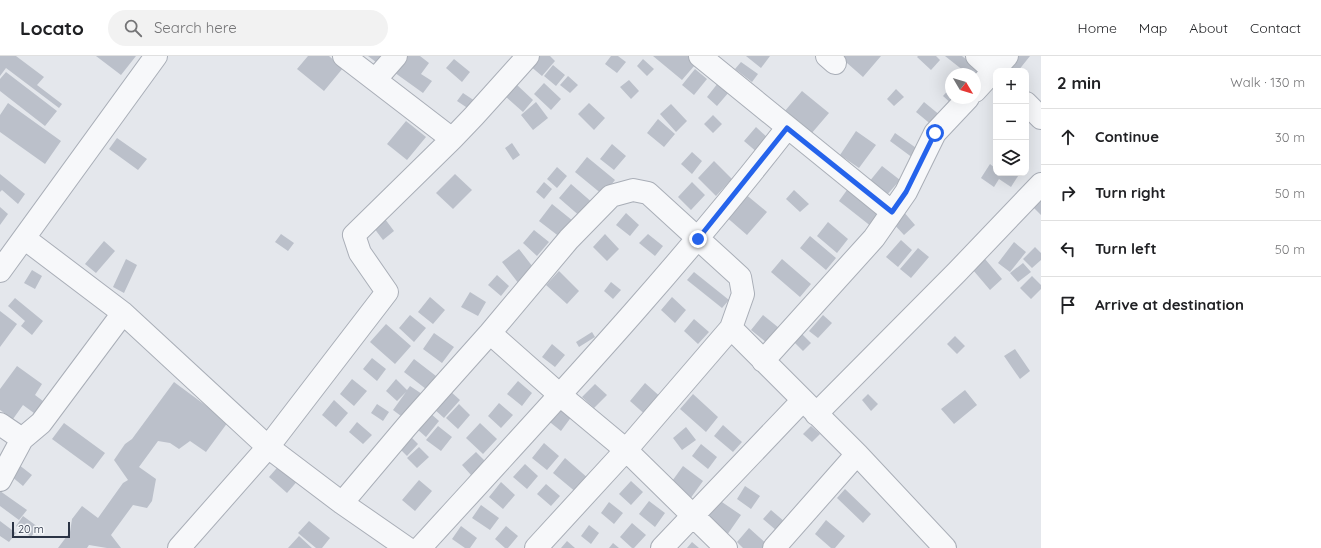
<!DOCTYPE html>
<meta charset="utf-8">
<style>
body{margin:0;font-family:Quicksand,sans-serif;background:#f2f2f2;color:#202124}
.controls{position:absolute;right:12px;top:12px;display:grid;overflow:hidden;border-radius:8px;box-shadow:0 4px 16px #0002}
.controls button{width:36px;height:36px;display:grid;place-items:center;padding:0;border:0;border-bottom:1px solid #e0e0e0;background:#fff;color:#202124;font:20px sans-serif}
.compass{position:absolute;left:945px;top:12px;width:36px;height:36px;border-radius:50%;background:#fff;box-shadow:0 4px 16px #0002;rotate:128deg}
.scale{position:absolute;left:12px;bottom:10px;width:58px;box-sizing:border-box;padding-left:4px;border:2px solid #2b3445;border-top:0;font-size:11px;line-height:14px;white-space:nowrap;color:#2b3445;-webkit-text-stroke:3px #f4f6f9;paint-order:stroke}
.stop{position:absolute;width:12px;height:12px;margin:-9px;border:3px solid #2563eb;border-radius:50%;background:#fff}
.stop.end{background:#2563eb;border-color:#fff;box-shadow:0 1px 4px #0008}
.list{margin:0;padding:0;list-style:none}
h2{display:flex;justify-content:space-between;align-items:center;height:52px;margin:0;padding:0 16px;font-size:17px}
h2 small{font-size:13px;font-weight:400;color:#757577}
.list li{display:grid;grid-template-columns:26px 1fr auto;gap:12px;align-items:center;box-sizing:border-box;height:56px;padding:0 16px;border-top:1px solid #e0e0e0}
.list b{display:block;font-size:15px;white-space:nowrap}
.list em{font-size:13px;font-style:normal;color:#757577}
.icon{flex:none;width:22px;height:22px;fill:none;stroke:currentColor;stroke-width:2;stroke-linecap:round;stroke-linejoin:round}
.map{position:relative;flex:none;width:1041px;height:492px;overflow:hidden}
header{display:flex;align-items:center;gap:24px;box-sizing:border-box;height:56px;padding:0 20px;background:#fff;border-bottom:1px solid #e0e0e0}
header strong{font-size:19px}
nav{display:flex;gap:22px;margin-inline-start:auto;font-size:14px}
.search{width:280px;height:36px;background:#f2f2f2;display:flex;align-items:center;gap:10px;box-sizing:border-box;padding:0 14px;border-radius:22px;color:#757577;font-size:15px}
main{display:flex}
aside{flex:1;background:#fff}
.map>svg:first-child{display:block}
</style>
<header>
<strong>Locato</strong>
<div class="search"><svg class="icon" aria-label="search" viewBox="0 0 24 24"><circle cx="10" cy="10" r="6"/><path d="M15 15l6 6"/></svg>Search here</div>
<nav><a>Home</a><a>Map</a><a>About</a><a>Contact</a></nav>
</header>
<main>
<div class="map">
<svg width="1041" height="492" viewBox="0 0 1041 492">
<rect width="100%" height="100%" fill="#e4e7ec"/>
<path fill="#bbc0ca" d="M0,0H16L44,21L37,29L62,48L59,52L6,12L0,20Z
M96,0H136L121,19Z
M308,0H329L343,12L324,35L297,13Z
M368,0H394L385,13Z
M401,0H420L429,7L421,18L432,25L423,37L391,14Z
M536,0H550L555,5L542,20L529,9Z
M611,0H618L626,6L617,17L605,8Z
M653,0H699L701,2L682,24Z
M746,0H770L761,12Z
M839,0H881L863,21Z
M918,0H936L940,4L931,14L917,1Z
M945,0H962L982,16L975,25V18H962L964,15Z
M1008,0H1030L1018,15H998Z
M454,3L470,16L462,26L446,12Z
M643,3L654,13L647,20L637,10Z
M741,6L758,18L752,26L735,13Z
M553,9L565,19L556,30L544,20Z
M695,13L707,23L694,39L682,29Z
M6,16L57,55L45,70L0,35V23Z
M568,20L578,29L570,37L560,29Z
M629,24L639,35L631,43L620,31Z
M544,27L561,43L551,54L534,38Z
M718,27L729,36L717,50L707,41Z
M516,28L533,44L523,56L505,40Z
M951,31V42H960L954,50L943,40Z
M896,33L904,41L894,50L887,43Z
M802,35L829,57L811,78L784,56Z
M463,37L475,45L469,53L457,45Z
M536,46L548,62L533,74L521,59Z
M924,46L941,60L933,70L916,56Z
M8,47L61,85L45,108L0,76V59Z
M589,47L605,62L594,74L578,58Z
M671,48L687,65L676,76L660,58Z
M713,59L722,68L713,77L704,68Z
M658,63L675,78L664,91L647,77Z
M406,65L426,81L407,104L387,88Z
M756,71L770,84L758,97L744,85Z
M856,75L876,89L859,112L840,99Z
M895,77L919,94L913,102L890,85Z
M117,82L147,103L138,114L109,93Z
M512,87L520,99L513,104L505,92Z
M612,88L626,100L614,114L600,103Z
M692,96L702,105L692,118L681,108Z
M587,101L615,124L603,139L575,116Z
M714,105L732,123L716,140L698,122Z
M990,108L996,113V117H1020L1011,131L999,123L994,131L981,122Z
M882,110L900,124L886,140L869,126Z
M557,111L567,120L557,132L547,123Z
M0,118L25,138L18,148L2,134L0,136Z
M455,118L472,134L453,153L436,137Z
M544,126L552,133L544,143L536,136Z
M692,126L705,139L691,154L678,141Z
M571,128L594,148L582,162L559,142Z
M794,134L809,148L800,156L786,143Z
M847,134L881,160L872,171L839,145Z
M1041,136V159L1029,147Z
M744,137L767,156L747,179L724,159Z
M552,148L578,169L565,185L539,165Z
M0,151L8,158L0,169Z
M903,155L915,169L904,179L891,165Z
M626,157L639,169L630,180L616,169Z
M385,163L394,175L383,184L374,172Z
M828,166L848,183L837,197L817,180Z
M534,174L549,186L537,200L523,187Z
M281,178L294,187L288,195L275,186Z
M605,178L619,193L607,205L593,191Z
M648,178L663,190L655,200L639,187Z
M810,180L836,202L826,214L800,192Z
M901,184L912,194L898,211L886,201Z
M104,185L115,195L96,217L85,208Z
M1014,186L1026,196L1010,216L998,207Z
M1035,191L1041,197V204L1032,212L1023,203Z
M918,192L929,201L911,222L900,213Z
M519,193L536,215L519,228L502,206Z
M126,203L137,209L124,237L113,231Z
M782,203L811,228L800,241L771,216Z
M985,203L1002,223L990,234L973,214Z
M1023,207L1031,216L1018,226L1010,217Z
M32,214L42,220L35,233L24,227Z
M559,215L579,235L567,248L546,229Z
M694,216L729,244L722,252L687,224Z
M497,219L509,230L501,240L488,229Z
M1032,220L1041,229V233L1031,243L1020,232Z
M611,226L621,234L613,243L604,235Z
M470,236L486,246L478,260L461,251Z
M430,241L445,254L433,268L418,256Z
M672,241L686,254L675,267L661,254Z
M15,242L43,265L32,279L21,270L25,265L8,250Z
M0,255L17,268L0,291Z
M410,259L426,272L414,286L399,272Z
M763,259L779,272L767,287L751,274Z
M823,259L832,267L818,282L809,275Z
M694,263L709,276L698,288L684,275Z
M386,268L411,290L395,308L370,286Z
M799,275L811,287L803,295L791,283Z
M592,276L595,281L579,291L576,286Z
M434,277L454,291L442,307L423,293Z
M955,280L965,290L957,298L947,288Z
M552,288L565,299L555,311L542,301Z
M1015,293L1030,315L1020,323L1004,300Z
M372,302L386,313L377,325L363,313Z
M414,303L436,320L426,333L404,316Z
M17,310L42,328L35,339L47,348L38,360L23,349L13,363L0,354V333Z
M352,323L367,335L354,350L340,338Z
M396,323L407,334L410,330L422,338L405,363L393,354L406,336L397,345L386,335Z
M518,325L532,337L522,350L507,338Z
M174,326L228,366L206,396L190,385L179,393L170,387L158,385L139,411L156,423L152,445L147,452L133,449L111,479L121,492H107L89,489L87,492H58L70,476L72,463L82,450L98,462L123,427L128,424L114,404L125,388L132,383Z
M645,327L664,344L649,362L630,345Z
M595,328L607,339L594,352L582,341Z
M965,334L977,349L954,368L941,353Z
M450,335L460,344L444,362L434,353Z
M693,338L718,361L706,376L680,353Z
M868,338L878,348L871,355L862,344Z
M334,344L348,357L336,371L322,359Z
M499,347L513,359L501,372L488,360Z
M377,348L389,356L383,365L371,357Z
M459,348L470,359L458,373L446,362Z
M558,348L572,360L561,375L546,363Z
M430,357L439,365L426,381L417,373Z
M357,366L372,379L363,388L349,376Z
M64,367L105,397L93,413L52,383Z
M480,367L497,383L483,398L466,382Z
M723,369L742,386L733,396L714,380Z
M438,370L452,381L441,395L426,384Z
M811,370L820,378L812,386L803,378Z
M686,371L696,384L682,394L673,382Z
M410,380L418,388L407,400L399,392Z
M544,387L559,400L547,414L532,402Z
M701,388L717,401L708,413L692,400Z
M419,391L429,401L417,412L407,402Z
M476,396L486,406L471,419L462,409Z
M565,402L589,423L577,437L553,417Z
M14,405L32,419L23,430L5,415Z
M282,406L300,422L287,437L269,421Z
M525,408L538,420L527,433L513,421Z
M683,410L703,425L690,443L670,428Z
M419,424L432,435L415,455L402,444Z
M631,425L643,436L631,449L619,438Z
M501,426L515,439L503,453L489,441Z
M546,428L560,440L551,450L537,438Z
M745,430L760,440L751,453L737,443Z
M845,433L871,458L863,467L837,442Z
M0,435L27,454L19,464L0,450Z
M716,442L741,459L727,479L702,461Z
M649,445L665,457L655,471L639,458Z
M609,446L623,457L614,468L601,457Z
M481,449L499,462L490,474L472,462Z
M771,454L785,466L777,475L763,463Z
M23,460L38,471L31,481L16,470Z
M826,464L845,480L835,492H831L815,478Z
M0,465L16,477L9,486L0,480Z
M309,465L330,482L322,492H316L298,477Z
M632,467L646,479L634,492H632L620,481Z
M589,469L599,477L591,488L581,480Z
M461,470L477,482L470,492H465L452,483Z
M506,470L518,480L508,492H505L495,483Z
M749,472L769,490L767,492H743L737,486Z
M299,480L312,492H288Z
M567,485L575,492H561Z
M692,486L699,492H687Z
M613,487L619,492H609Z"/>
<g fill="none" stroke-linecap="round" stroke-linejoin="round">
<g stroke="#a9aeb7" stroke-width="24">
<path id="minor" d="M344,0L452,83L474,60L528,0
M700,0L892,156
M827,0L835,7
M977,0L996,17
M375,24L396,0
M975,35L1007,0
M1026,47L1041,62
M24,182L123,257L268,391L342,447L407,492
M0,215L156,0
M490,277L560,339L626,394L726,492
M763,305L874,182L906,136L935,77L968,42
M816,358L957,216L1041,128
M0,368L22,383
M0,424L22,383L41,367L123,257
M342,447L407,370L490,277L569,183L611,140L633,134L648,137L740,221L743,238L731,272
M179,492L268,391L387,236L360,197L354,179L452,83
M420,492C545,355 673,219 787,72
M536,492L626,394L731,272L857,398L945,492
M662,492L803,344
M774,492L857,398"/>
</g>
<use href="#minor" stroke="#f7f8fa" stroke-width="22"/>
</g>
<g fill="none" stroke-linecap="round" stroke-linejoin="round">
<path stroke="#2563eb" stroke-width="5" d="M698,183L787,72L892,156L906,136L935,77"/>
</g>
</svg>
<div class="controls">
<button>+</button>
<button>−</button>
<button><svg class="icon" aria-label="layers" viewBox="0 0 24 24"><path d="M12 4l9 5-9 5-9-5zM3 14l9 5 9-5"/></svg></button>
</div>
<svg class="compass" viewBox="-18 -18 36 36"><path d="M0-13l5 13h-10z" fill="#e53935"/><path d="M0 13l5-13h-10z" fill="#757577"/></svg>
<div class="scale">20 m</div>
<div class="stop" style="left:935px;top:77px"></div>
<div class="stop end" style="left:698px;top:183px"></div>
</div>
<aside>
<h2>2 min<small>Walk · 130 m</small></h2>
<ul class="list">
<li><svg class="icon" aria-label="ahead" viewBox="0 0 24 24"><path d="M12 20V5M6 11l6-6 6 6"/></svg><div><b>Continue</b></div><em>30 m</em></li>
<li><svg class="icon" aria-label="right" viewBox="0 0 24 24"><path d="M7 20v-9h11M14 6l5 5-5 5"/></svg><div><b>Turn right</b></div><em>50 m</em></li>
<li><svg class="icon" aria-label="left" viewBox="0 0 24 24"><path d="M17 20v-9H6M10 6l-5 5 5 5"/></svg><div><b>Turn left</b></div><em>50 m</em></li>
<li><svg class="icon" aria-label="arrive" viewBox="0 0 24 24"><path d="M6 21V4h12l-3 4 3 4H6"/></svg><div><b>Arrive at destination</b></div></li>
</ul>
</aside>
</main>
